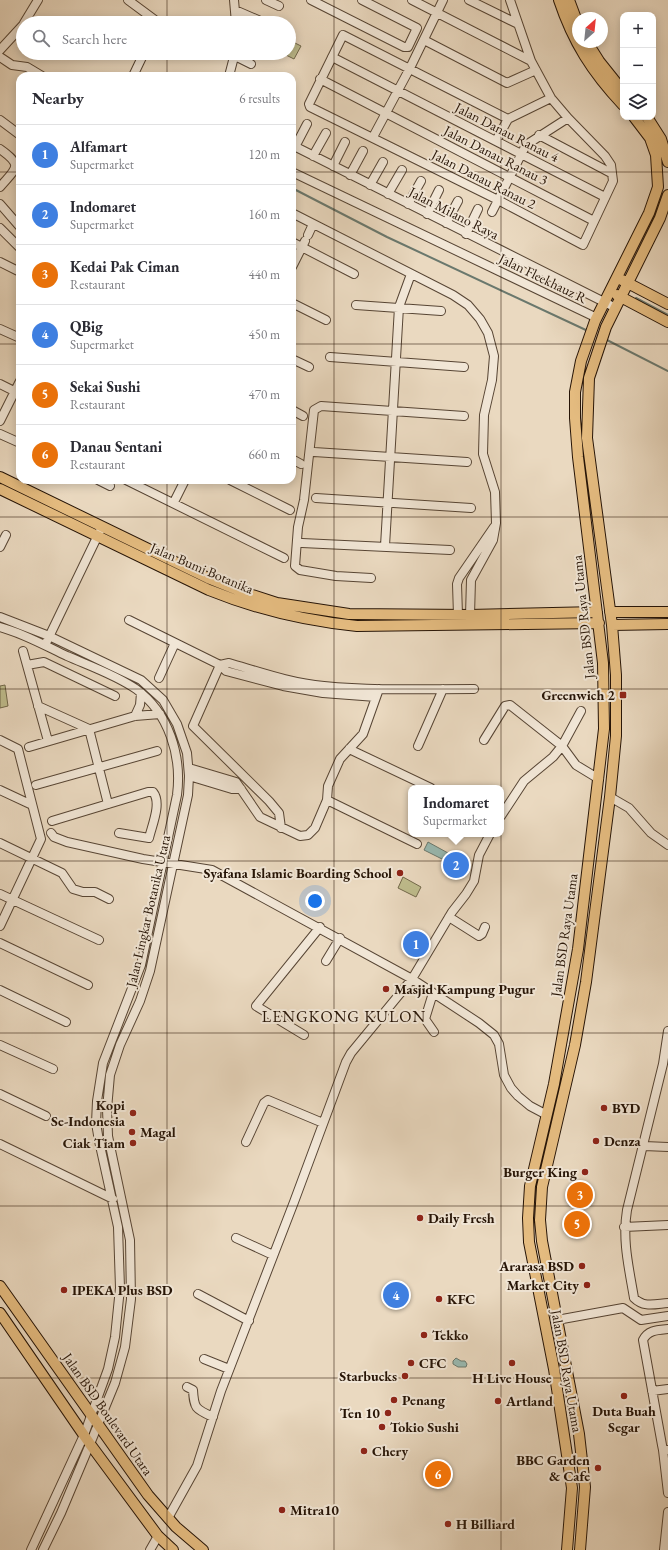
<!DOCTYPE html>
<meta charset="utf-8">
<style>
body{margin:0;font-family:"EB Garamond",serif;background:#f7f7f7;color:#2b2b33}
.controls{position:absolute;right:12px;top:12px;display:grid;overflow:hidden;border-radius:8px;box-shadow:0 2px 10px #0003}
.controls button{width:36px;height:36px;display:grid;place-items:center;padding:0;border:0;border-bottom:1px solid #e1e1e2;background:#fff;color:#2b2b33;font:20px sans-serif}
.compass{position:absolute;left:572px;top:12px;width:36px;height:36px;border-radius:50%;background:#fff;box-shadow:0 2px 10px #0003;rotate:27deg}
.you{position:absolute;left:315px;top:901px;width:14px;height:14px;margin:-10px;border:3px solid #fff;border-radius:50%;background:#1a73e8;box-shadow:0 0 0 6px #1a73e833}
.badge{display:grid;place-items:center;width:26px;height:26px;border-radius:50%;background:#8f2418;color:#fff;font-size:13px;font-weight:700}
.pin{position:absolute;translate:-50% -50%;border:2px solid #fff;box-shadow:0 1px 4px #0006}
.popup{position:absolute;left:408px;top:785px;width:96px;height:52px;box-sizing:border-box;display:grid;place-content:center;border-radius:8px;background:#fff;filter:drop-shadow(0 1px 3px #0005);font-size:13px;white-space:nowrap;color:#7c7c81}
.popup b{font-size:15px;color:#2b2b33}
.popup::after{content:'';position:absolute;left:50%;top:100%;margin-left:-8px;border:8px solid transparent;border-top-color:#fff}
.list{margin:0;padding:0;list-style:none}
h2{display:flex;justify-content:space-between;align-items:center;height:52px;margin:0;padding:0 16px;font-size:17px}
h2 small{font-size:13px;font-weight:400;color:#7c7c81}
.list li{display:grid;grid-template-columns:26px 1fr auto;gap:12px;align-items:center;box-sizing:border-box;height:60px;padding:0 16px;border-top:1px solid #e1e1e2}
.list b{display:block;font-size:15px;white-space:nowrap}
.list p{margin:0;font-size:13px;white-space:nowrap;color:#7c7c81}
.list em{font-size:13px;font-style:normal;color:#7c7c81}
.icon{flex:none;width:22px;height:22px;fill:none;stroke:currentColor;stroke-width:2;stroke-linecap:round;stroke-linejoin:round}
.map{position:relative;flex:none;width:668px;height:1550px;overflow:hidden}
.search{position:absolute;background:#fff;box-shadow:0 2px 10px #0003;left:16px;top:16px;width:280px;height:44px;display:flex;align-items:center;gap:10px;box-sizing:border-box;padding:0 14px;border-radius:22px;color:#7c7c81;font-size:15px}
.panel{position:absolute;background:#fff;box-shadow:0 2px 10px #0003;left:16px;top:72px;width:280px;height:412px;border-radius:12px}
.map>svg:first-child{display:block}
</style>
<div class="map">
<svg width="668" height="1550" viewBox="0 0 668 1550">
<rect width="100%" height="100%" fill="#ead9c0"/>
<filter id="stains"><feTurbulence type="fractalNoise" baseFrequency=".005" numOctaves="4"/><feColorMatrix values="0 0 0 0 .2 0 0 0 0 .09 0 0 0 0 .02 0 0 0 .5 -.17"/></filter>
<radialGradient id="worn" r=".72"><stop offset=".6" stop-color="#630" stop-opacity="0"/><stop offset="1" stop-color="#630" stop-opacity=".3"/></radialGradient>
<path fill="#bfbd8d" stroke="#72684a" d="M289,40L301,46L294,59L282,53H289Z
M5,685L8,706L0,708V686Z
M403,877L421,887L416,897L398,888Z"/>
<path fill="#98bab2" stroke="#6a786d" d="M428,842L448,853L444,860L424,850Z
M456,1358L461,1361H465L467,1364L466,1367H458L453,1364V1361Z"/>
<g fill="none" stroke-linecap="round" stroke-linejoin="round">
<path stroke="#6a786d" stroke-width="2" d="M292,188L387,237L588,331
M636,298L668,315
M605,339L668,371"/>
<g stroke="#574534" stroke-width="10">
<path id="minor" d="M128,0L159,23
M234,0L236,23
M266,0L279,6
M311,0L404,47H408L417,28L362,0
M412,0L531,61
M469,0L518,24
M510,0L531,61L551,98L568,118L605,156L611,165L613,181L583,245L498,200L310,107L309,104L343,35L508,119L551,98
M235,10L265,23
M24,23L38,0
M424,40L507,83L536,70
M0,50L23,25
M235,56L251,64
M0,57L12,65L27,67L42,76
M332,57L605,197
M133,76L144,53
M229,76L235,53
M320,79L594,221
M0,120L20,135
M539,135L611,173
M373,137L410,68L443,0
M496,141L508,119
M292,145L616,308
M295,147L307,124
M0,149C24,166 16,168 0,187
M313,156L326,133
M333,166L345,142
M292,172L597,318
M350,175L363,151
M370,185L383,162
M388,194L402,170
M0,204L20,227
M408,204L421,181
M492,212L526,145L568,118
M292,213L453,295L468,305L480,319L488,333L494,356L492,380L484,415L483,454L495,492L496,523L493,540L471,580L470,615
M427,214L439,190
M446,223L458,201
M0,228L20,248
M466,234L478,209
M308,235L313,224
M292,242L354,274
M0,262L20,272
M292,267L305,241
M292,303L326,320
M356,305L441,311
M0,329L20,338
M330,357L464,367
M292,359L309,367
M0,384L20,394
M292,410L303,416
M0,421L20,381
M0,434L20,443
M314,452L467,462
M292,459L301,464
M98,480L110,486
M126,480L284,558
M230,480L290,510
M316,498L471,508
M174,502L185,480
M302,543L450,550
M385,546L399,307L411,274
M0,547L6,535
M371,578L336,576L300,570L295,566L298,527L304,500L314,410L321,406L464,416
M458,615L457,584L459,578L494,527
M0,617L49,636L141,680L163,700L177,724L187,753L189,776L188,795L150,971L140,1001L120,1045L110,1075L107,1109L108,1136L130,1240L131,1299L125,1347L115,1383L90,1444L61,1513L43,1550
M129,620L220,665L226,671L283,686L323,693L376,697
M0,627C23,633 46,646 67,656C90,666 116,675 136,689C169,713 182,756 177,795L141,965L103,1063L97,1101L96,1123L99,1141L118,1227L120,1288L115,1337L108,1369L84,1435L31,1550
M47,641L100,531
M23,651L48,741
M27,665L44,662L115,696
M220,665L229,663C260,672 291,683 324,686C374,691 424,689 474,689
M220,665L193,726L269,801L279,813L281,828
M159,678L175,643
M38,706L89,729L108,804
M135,716L140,705L141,693
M0,740L18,749L41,839L0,926
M484,740L505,706L510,705L562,746L576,765L599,779
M418,746L443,689
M29,747L135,716L160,714
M349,749L431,788
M189,768L236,782L260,817L300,836L308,835L315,828L327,800L328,786L340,759L363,734L379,689
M189,776L232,789H241
M36,785L157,751
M0,790L32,805
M610,797L629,808L651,833L668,845
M327,800L417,844
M501,816L524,781L553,757L562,746L581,711
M52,821L148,792H153C162,803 152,825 149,838L119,833
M51,833L54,837L67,842L143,859L212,870L412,979L479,1023L494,1035L499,1044L504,1075L511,1088L518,1096L530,1106L547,1115
M0,843L62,873L73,889L83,892H95L109,899
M0,894L99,940
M449,917L479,936L482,934L485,927
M0,943L88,985
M326,961L340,938
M0,990L66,1022
M433,993L425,1019L434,1032
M668,1031L663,1064L627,1210C622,1240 629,1268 634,1298C644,1308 655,1304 668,1303
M304,1035L256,1006L320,927
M0,1045L53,1069
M0,1094L46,1116
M246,1142L264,1103L268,1100L323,1123
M0,1144L113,1199
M644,1146L668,1147
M624,1227L668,1225
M236,1238L273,1255
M198,1294L249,1321
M557,1320L623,1308L641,1320L668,1316
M668,1329C657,1330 648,1330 643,1340L662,1445L663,1450H668
M204,1359L229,1369
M187,1387L193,1390C194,1408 195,1409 213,1417
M652,1391L668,1389
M663,1450L668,1493
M168,1518L197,1466L221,1391L294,1202L346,1062L351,1053L412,979L452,912L466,894L474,881L479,855L490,834
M150,1550L158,1536
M664,1550L668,1512"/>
</g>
<g stroke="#261406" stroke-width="12">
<path id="major" d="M559,0C573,42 592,72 623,105
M569,0L578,24
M587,42L599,61L623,91
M647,117L661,139L668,162
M622,280L668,304
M617,295L668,322
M0,477L208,578L243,592L277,603L349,614L470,615L597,612
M0,489L209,590C256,609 306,621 357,626L599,623
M610,612H668
M612,625L668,624
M0,1286L148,1495L176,1527L203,1550
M0,1313L90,1444L158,1536L173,1550
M567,1550L572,1488L554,1369L529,1242L528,1218L530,1186L554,1084L578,949L604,729L603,663L578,457L575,418V392L581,361L595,321L649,213L658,187L656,155L650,138L634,117
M580,1550L585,1487L579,1434L542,1241L540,1220L542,1187L575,1045L586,982L610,797L616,736V675L612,625L587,438L589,378L606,327L660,218L668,195"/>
</g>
<use href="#minor" stroke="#f1e6d6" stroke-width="8"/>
<use href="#major" stroke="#e5bc80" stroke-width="10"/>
</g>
<path fill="none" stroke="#261406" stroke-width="1" stroke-opacity="0.55" d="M167,0V23M334,0V1550M501,0V1550M167,53V76M0,172H20M292,172H668M0,344H20M292,344H668M167,480V1550M0,517H668M0,689H668M0,861H668M0,1033H668M0,1206H668M0,1378H668"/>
<g fill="#8f2418" stroke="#f1e6d6" stroke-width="1.5">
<rect x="619" y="691" width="8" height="8" rx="2"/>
<circle cx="400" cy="873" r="4"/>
<circle cx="386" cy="989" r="4"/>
<circle cx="604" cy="1108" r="4"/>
<circle cx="133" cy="1113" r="4"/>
<circle cx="132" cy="1132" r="4"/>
<circle cx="596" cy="1141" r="4"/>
<circle cx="133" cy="1143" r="4"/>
<circle cx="585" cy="1172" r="4"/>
<circle cx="420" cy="1218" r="4"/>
<circle cx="582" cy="1266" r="4"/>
<circle cx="587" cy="1285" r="4"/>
<circle cx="64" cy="1290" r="4"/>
<circle cx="439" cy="1299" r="4"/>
<circle cx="424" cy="1335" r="4"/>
<circle cx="411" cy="1363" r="4"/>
<circle cx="512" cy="1363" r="4"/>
<circle cx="405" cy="1376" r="4"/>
<circle cx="624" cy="1396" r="4"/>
<circle cx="394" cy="1400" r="4"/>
<circle cx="498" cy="1401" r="4"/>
<circle cx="388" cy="1413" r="4"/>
<circle cx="382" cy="1427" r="4"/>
<circle cx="364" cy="1451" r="4"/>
<circle cx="598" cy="1468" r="4"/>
<circle cx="282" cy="1510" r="4"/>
<circle cx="448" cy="1524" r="4"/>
</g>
<g text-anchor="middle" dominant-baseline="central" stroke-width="4" stroke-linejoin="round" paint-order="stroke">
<g font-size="14" fill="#261406" stroke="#f1e6d6">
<text transform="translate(507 132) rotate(27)">Jalan Danau Ranau 4</text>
<text transform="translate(496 155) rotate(27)">Jalan Danau Ranau 3</text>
<text transform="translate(484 179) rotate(27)">Jalan Danau Ranau 2</text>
<text transform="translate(454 213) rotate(27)">Jalan Milano Raya</text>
<text transform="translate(543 278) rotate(26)">Jalan Fleekhauz R</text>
<text transform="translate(202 568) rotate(23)">Jalan Bumi Botanika</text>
<text transform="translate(583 617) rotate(-96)">Jalan BSD Raya Utama</text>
<text transform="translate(148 911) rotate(-77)">Jalan Lingkar Botanika Utara</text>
<text transform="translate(564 935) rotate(-82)">Jalan BSD Raya Utama</text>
<text transform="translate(567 1371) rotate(80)">Jalan BSD Raya Utama</text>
<text transform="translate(108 1414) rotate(55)">Jalan BSD Boulevard Utara</text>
</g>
<g font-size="14" font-weight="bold" fill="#261406" stroke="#f1e6d6" text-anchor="start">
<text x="615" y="695" text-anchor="end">Greenwich 2</text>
<text x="392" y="873" text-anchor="end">Syafana Islamic Boarding School</text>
<text x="394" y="989">Masjid Kampung Pugur</text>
<text x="125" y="1105" text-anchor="end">Kopi<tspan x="125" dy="16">Se-Indonesia</tspan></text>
<text x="612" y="1108">BYD</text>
<text x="140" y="1132">Magal</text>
<text x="604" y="1141">Denza</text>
<text x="125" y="1143" text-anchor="end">Ciak Tiam</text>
<text x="577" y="1172" text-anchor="end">Burger King</text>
<text x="428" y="1218">Daily Fresh</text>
<text x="574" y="1266" text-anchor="end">Ararasa BSD</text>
<text x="579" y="1285" text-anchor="end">Market City</text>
<text x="72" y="1290">IPEKA Plus BSD</text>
<text x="447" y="1299">KFC</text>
<text x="432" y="1335">Tekko</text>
<text x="419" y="1363">CFC</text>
<text x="397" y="1376" text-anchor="end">Starbucks</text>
<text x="512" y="1378" text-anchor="middle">H Live House</text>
<text x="402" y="1400">Penang</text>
<text x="506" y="1401">Artland</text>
<text x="624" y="1411" text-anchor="middle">Duta Buah<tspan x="624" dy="16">Segar</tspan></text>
<text x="380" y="1413" text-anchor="end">Ten 10</text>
<text x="390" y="1427">Tokio Sushi</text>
<text x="372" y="1451">Chery</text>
<text x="590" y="1460" text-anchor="end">BBC Garden<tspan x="590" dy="16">&amp; Cafe</tspan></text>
<text x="290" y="1510">Mitra10</text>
<text x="456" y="1524">H Billiard</text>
</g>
<g font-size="16" letter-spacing="1" fill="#261406" stroke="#f1e6d6">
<text x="344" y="1016">LENGKONG KULON</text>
</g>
</g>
<rect width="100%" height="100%" filter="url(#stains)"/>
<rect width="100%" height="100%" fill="url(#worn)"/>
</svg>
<div class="controls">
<button>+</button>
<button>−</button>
<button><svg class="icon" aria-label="layers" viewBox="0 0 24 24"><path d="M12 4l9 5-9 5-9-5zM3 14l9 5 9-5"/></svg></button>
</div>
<svg class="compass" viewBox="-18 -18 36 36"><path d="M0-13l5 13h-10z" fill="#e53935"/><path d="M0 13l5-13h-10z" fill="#7c7c81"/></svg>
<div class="you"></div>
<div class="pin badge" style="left:416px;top:944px;background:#3f7fe0">1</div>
<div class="pin badge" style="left:456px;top:865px;background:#3f7fe0">2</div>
<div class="popup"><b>Indomaret</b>Supermarket</div>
<div class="pin badge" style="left:580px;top:1195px;background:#e8710a">3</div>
<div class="pin badge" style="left:396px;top:1295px;background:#3f7fe0">4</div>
<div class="pin badge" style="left:577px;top:1224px;background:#e8710a">5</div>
<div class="pin badge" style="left:438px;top:1474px;background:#e8710a">6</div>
<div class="search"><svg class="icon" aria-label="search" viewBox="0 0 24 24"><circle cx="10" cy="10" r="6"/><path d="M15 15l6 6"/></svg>Search here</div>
<section class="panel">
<h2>Nearby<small>6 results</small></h2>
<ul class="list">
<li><span class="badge" style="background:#3f7fe0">1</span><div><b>Alfamart</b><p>Supermarket</p></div><em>120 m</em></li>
<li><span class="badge" style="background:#3f7fe0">2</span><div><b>Indomaret</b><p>Supermarket</p></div><em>160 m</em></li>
<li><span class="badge" style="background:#e8710a">3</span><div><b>Kedai Pak Ciman</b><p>Restaurant</p></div><em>440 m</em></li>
<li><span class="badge" style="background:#3f7fe0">4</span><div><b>QBig</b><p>Supermarket</p></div><em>450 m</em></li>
<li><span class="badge" style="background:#e8710a">5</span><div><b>Sekai Sushi</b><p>Restaurant</p></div><em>470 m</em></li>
<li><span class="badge" style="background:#e8710a">6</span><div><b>Danau Sentani</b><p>Restaurant</p></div><em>660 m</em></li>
</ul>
</section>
</div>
